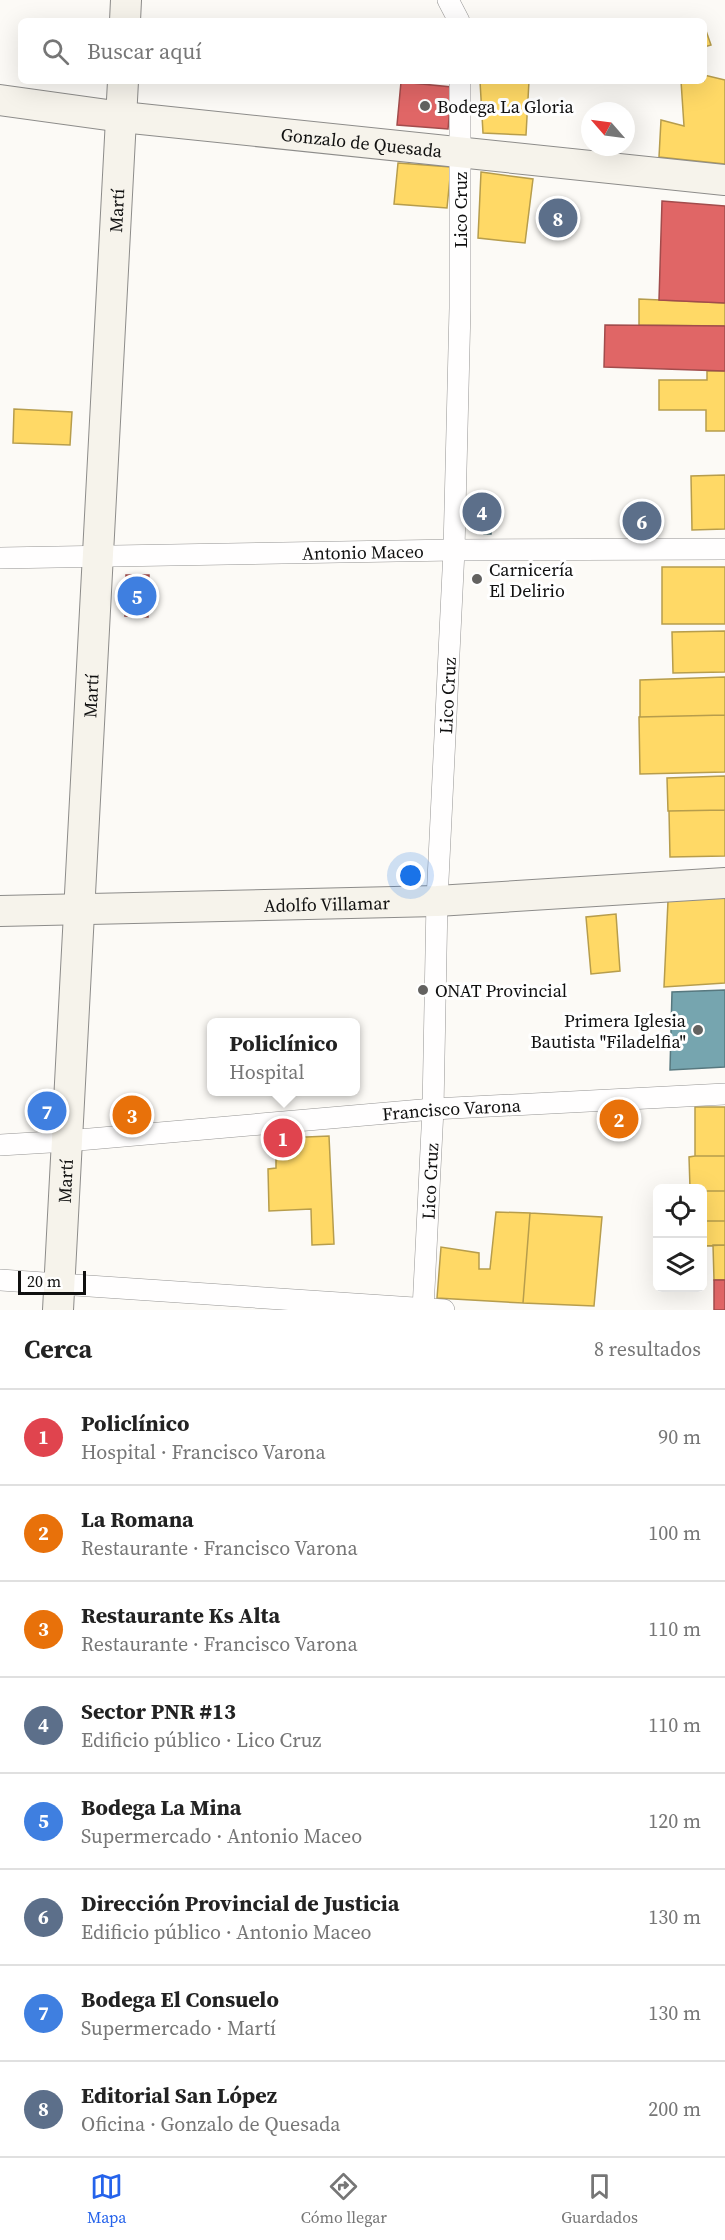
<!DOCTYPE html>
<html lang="es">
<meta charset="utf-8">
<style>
body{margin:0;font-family:"Source Serif 4",serif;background:#f2f2f2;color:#222}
.controls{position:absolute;right:18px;bottom:18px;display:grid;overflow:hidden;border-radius:9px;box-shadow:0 6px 24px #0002}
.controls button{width:54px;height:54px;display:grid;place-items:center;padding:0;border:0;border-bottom:2px solid #e0e0e0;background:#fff;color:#222;font:30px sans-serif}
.compass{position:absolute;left:581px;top:102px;width:54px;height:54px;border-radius:50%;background:#fff;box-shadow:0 6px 24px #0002;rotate:298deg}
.scale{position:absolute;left:18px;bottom:15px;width:68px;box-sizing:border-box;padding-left:6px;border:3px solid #101010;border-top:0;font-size:16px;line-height:21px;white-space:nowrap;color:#101010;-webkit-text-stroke:4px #fff;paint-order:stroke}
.you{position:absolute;left:411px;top:876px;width:21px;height:21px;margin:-15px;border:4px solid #fff;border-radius:50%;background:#1a73e8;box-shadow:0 0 0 9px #1a73e833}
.badge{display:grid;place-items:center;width:39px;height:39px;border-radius:50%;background:#2563eb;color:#fff;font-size:20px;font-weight:700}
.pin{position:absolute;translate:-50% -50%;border:3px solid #fff;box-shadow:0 2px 6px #0006}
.popup{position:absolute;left:207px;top:1018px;width:153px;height:78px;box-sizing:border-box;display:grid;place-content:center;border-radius:9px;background:#fff;filter:drop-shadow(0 2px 4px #0005);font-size:20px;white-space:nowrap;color:#767676}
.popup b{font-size:22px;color:#222}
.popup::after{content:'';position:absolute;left:50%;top:100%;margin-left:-12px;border:12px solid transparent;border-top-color:#fff}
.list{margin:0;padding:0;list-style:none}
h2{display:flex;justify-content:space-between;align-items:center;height:78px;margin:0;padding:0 24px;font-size:26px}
h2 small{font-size:20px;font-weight:400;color:#767676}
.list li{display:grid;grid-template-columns:39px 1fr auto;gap:18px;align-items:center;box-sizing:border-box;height:96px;padding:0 24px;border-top:2px solid #e0e0e0}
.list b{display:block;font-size:22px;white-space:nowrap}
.list p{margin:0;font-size:20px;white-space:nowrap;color:#767676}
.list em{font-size:20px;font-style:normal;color:#767676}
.icon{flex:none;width:33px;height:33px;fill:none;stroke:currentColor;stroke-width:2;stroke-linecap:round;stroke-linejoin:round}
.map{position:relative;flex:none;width:725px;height:1310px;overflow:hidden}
.search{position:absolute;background:#fff;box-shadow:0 6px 24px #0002;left:18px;right:18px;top:18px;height:66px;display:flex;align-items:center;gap:15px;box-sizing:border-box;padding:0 21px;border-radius:9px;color:#767676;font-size:22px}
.sheet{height:846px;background:#fff}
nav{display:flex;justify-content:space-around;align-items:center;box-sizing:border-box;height:84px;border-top:2px solid #e0e0e0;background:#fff;font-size:16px;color:#767676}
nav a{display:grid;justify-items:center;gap:3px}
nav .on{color:#2563eb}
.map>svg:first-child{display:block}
</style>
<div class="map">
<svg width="725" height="1310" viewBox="0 0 725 1310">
<rect width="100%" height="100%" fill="#fcfaf6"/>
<path fill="#ffd966" stroke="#b79d4c" stroke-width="1.5" d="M704,25L711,45L704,47Z
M704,75L725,80V164L659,157L661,120L684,126L681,81H704Z
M480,81H529L526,135L483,133Z
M398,163L451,167L447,208L394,204Z
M481,172L533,179L525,243L478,238Z
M639,299L725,303V326L639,325Z
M707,371H725V431H706V410H659V380H707Z
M14,409L72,412L70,445L13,443Z
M725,475V529L692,530L691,476Z
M662,567H725V624H662Z
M725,631V672L673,673L672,632Z
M725,677V715L640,717V680Z
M725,715V772L640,774L639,717Z
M725,776V810L668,811L667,778Z
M725,810V856L670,857L669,811Z
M725,897V983L664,987L668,901Z
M616,914L620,971L591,974L586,917Z
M695,1107H725V1156H695Z
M329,1136L334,1244L312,1245L311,1209L269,1211L268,1169L276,1168V1155L285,1151L283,1138Z
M695,1156H725V1191H702V1188H690L689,1157Z
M702,1191H725V1221H702Z
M496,1212L530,1213L523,1303L437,1298L441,1247L479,1253V1269H490Z
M530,1213L602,1217L594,1306L523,1303Z
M702,1221H725V1245L702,1246Z
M713,1245H725V1280H714Z"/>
<path fill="#e06666" stroke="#a24c4c" stroke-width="1.5" d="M401,82L452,87L448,129L397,125Z
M662,201L725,206V303L659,300Z
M605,325L725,326V371L604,367Z
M126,575H149L148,617L125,616Z
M39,1095L57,1097L55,1126L37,1125Z
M714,1280H725V1310H714Z"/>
<path fill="#76a5af" stroke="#57787f" stroke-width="1.5" d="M472,501L493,503L491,534H484L485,521H471Z
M725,990V1067L670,1070L672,992Z"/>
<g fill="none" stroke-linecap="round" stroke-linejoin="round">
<g stroke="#969594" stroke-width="22">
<g id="street">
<path d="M448,0L459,21"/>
<path id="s1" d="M0,558L454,550L725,549"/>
<path id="s2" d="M0,1145L67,1141L433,1109L725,1094"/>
<path d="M0,1280L444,1310"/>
<path id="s3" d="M423,1310L433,1109L437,901L454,550L460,308V81"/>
</g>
</g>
<g stroke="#8d8c8a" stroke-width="32">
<g id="secondary">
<path d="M125,21L126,0"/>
<path id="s4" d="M0,100L122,117L725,180"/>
<path id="s5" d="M0,911L437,901L725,883"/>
<path id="s6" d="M58,1310L123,81"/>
</g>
</g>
<use href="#street" stroke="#fffefe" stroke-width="21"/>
<use href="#secondary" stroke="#f6f3eb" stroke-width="30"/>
</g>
<g fill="#636260" stroke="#fff" stroke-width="2">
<circle cx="425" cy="106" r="6"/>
<circle cx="477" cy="579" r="6"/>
<circle cx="423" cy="990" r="6"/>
<circle cx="698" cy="1030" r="6"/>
</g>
<g text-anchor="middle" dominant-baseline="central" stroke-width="6" stroke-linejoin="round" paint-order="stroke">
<g font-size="18" fill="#101010" stroke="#fff" text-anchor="start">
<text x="437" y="106">Bodega La Gloria</text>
<text x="489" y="569">Carnicería<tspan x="489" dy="21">El Delirio</tspan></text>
<text x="435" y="990">ONAT Provincial</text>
<text x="686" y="1020" text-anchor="end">Primera Iglesia<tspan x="686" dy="21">Bautista "Filadelfia"</tspan></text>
</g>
<g font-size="18" fill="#101010" stroke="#fff">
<text stroke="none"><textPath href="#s4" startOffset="364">Gonzalo de Quesada</textPath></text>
<text stroke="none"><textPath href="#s6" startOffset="1101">Martí</textPath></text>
<text transform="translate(460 210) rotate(-90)">Lico Cruz</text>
<text stroke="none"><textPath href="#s1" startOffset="363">Antonio Maceo</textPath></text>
<text stroke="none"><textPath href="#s6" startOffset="615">Martí</textPath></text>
<text stroke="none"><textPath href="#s3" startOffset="615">Lico Cruz</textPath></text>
<text stroke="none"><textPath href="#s5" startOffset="327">Adolfo Villamar</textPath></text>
<text stroke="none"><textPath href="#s2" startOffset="453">Francisco Varona</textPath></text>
<text stroke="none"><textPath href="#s6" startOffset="129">Martí</textPath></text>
<text stroke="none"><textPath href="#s3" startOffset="129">Lico Cruz</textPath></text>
</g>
</g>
</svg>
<div class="controls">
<button><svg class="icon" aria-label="locate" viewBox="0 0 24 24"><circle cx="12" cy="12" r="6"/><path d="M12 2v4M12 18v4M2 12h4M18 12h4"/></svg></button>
<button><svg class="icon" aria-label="layers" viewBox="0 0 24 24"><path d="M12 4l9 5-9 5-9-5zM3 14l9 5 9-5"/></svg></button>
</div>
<svg class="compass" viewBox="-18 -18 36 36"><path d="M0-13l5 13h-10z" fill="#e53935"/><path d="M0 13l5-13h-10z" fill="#767676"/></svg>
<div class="scale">20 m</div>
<div class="you"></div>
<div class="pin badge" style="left:283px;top:1138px;background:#e0444e">1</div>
<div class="popup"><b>Policlínico</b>Hospital</div>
<div class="pin badge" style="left:619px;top:1119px;background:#e8710a">2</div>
<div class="pin badge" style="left:132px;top:1115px;background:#e8710a">3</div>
<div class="pin badge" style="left:482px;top:512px;background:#5c6f8a">4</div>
<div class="pin badge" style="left:137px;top:596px;background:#3f7fe0">5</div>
<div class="pin badge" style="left:642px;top:521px;background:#5c6f8a">6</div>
<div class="pin badge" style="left:47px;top:1111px;background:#3f7fe0">7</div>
<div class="pin badge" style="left:558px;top:218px;background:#5c6f8a">8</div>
<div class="search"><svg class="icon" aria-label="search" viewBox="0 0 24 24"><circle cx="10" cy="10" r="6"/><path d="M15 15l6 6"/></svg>Buscar aquí</div>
</div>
<section class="sheet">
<h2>Cerca<small>8 resultados</small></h2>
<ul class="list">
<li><span class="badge" style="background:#e0444e">1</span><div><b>Policlínico</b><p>Hospital · Francisco Varona</p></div><em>90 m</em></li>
<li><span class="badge" style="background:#e8710a">2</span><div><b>La Romana</b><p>Restaurante · Francisco Varona</p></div><em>100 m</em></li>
<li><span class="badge" style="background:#e8710a">3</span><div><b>Restaurante Ks Alta</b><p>Restaurante · Francisco Varona</p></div><em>110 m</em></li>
<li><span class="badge" style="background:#5c6f8a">4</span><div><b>Sector PNR #13</b><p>Edificio público · Lico Cruz</p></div><em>110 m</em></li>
<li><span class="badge" style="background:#3f7fe0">5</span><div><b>Bodega La Mina</b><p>Supermercado · Antonio Maceo</p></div><em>120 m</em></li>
<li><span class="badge" style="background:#5c6f8a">6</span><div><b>Dirección Provincial de Justicia</b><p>Edificio público · Antonio Maceo</p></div><em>130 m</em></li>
<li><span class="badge" style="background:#3f7fe0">7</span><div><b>Bodega El Consuelo</b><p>Supermercado · Martí</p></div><em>130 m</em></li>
<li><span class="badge" style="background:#5c6f8a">8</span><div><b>Editorial San López</b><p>Oficina · Gonzalo de Quesada</p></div><em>200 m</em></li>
</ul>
</section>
<nav>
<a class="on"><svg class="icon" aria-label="map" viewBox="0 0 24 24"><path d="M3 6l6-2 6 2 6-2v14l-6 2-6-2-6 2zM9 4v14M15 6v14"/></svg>Mapa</a>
<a><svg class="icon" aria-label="directions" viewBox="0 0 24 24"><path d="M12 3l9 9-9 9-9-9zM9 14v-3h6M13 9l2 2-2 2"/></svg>Cómo llegar</a>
<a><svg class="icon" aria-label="saved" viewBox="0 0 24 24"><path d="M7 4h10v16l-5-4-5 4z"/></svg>Guardados</a>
</nav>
